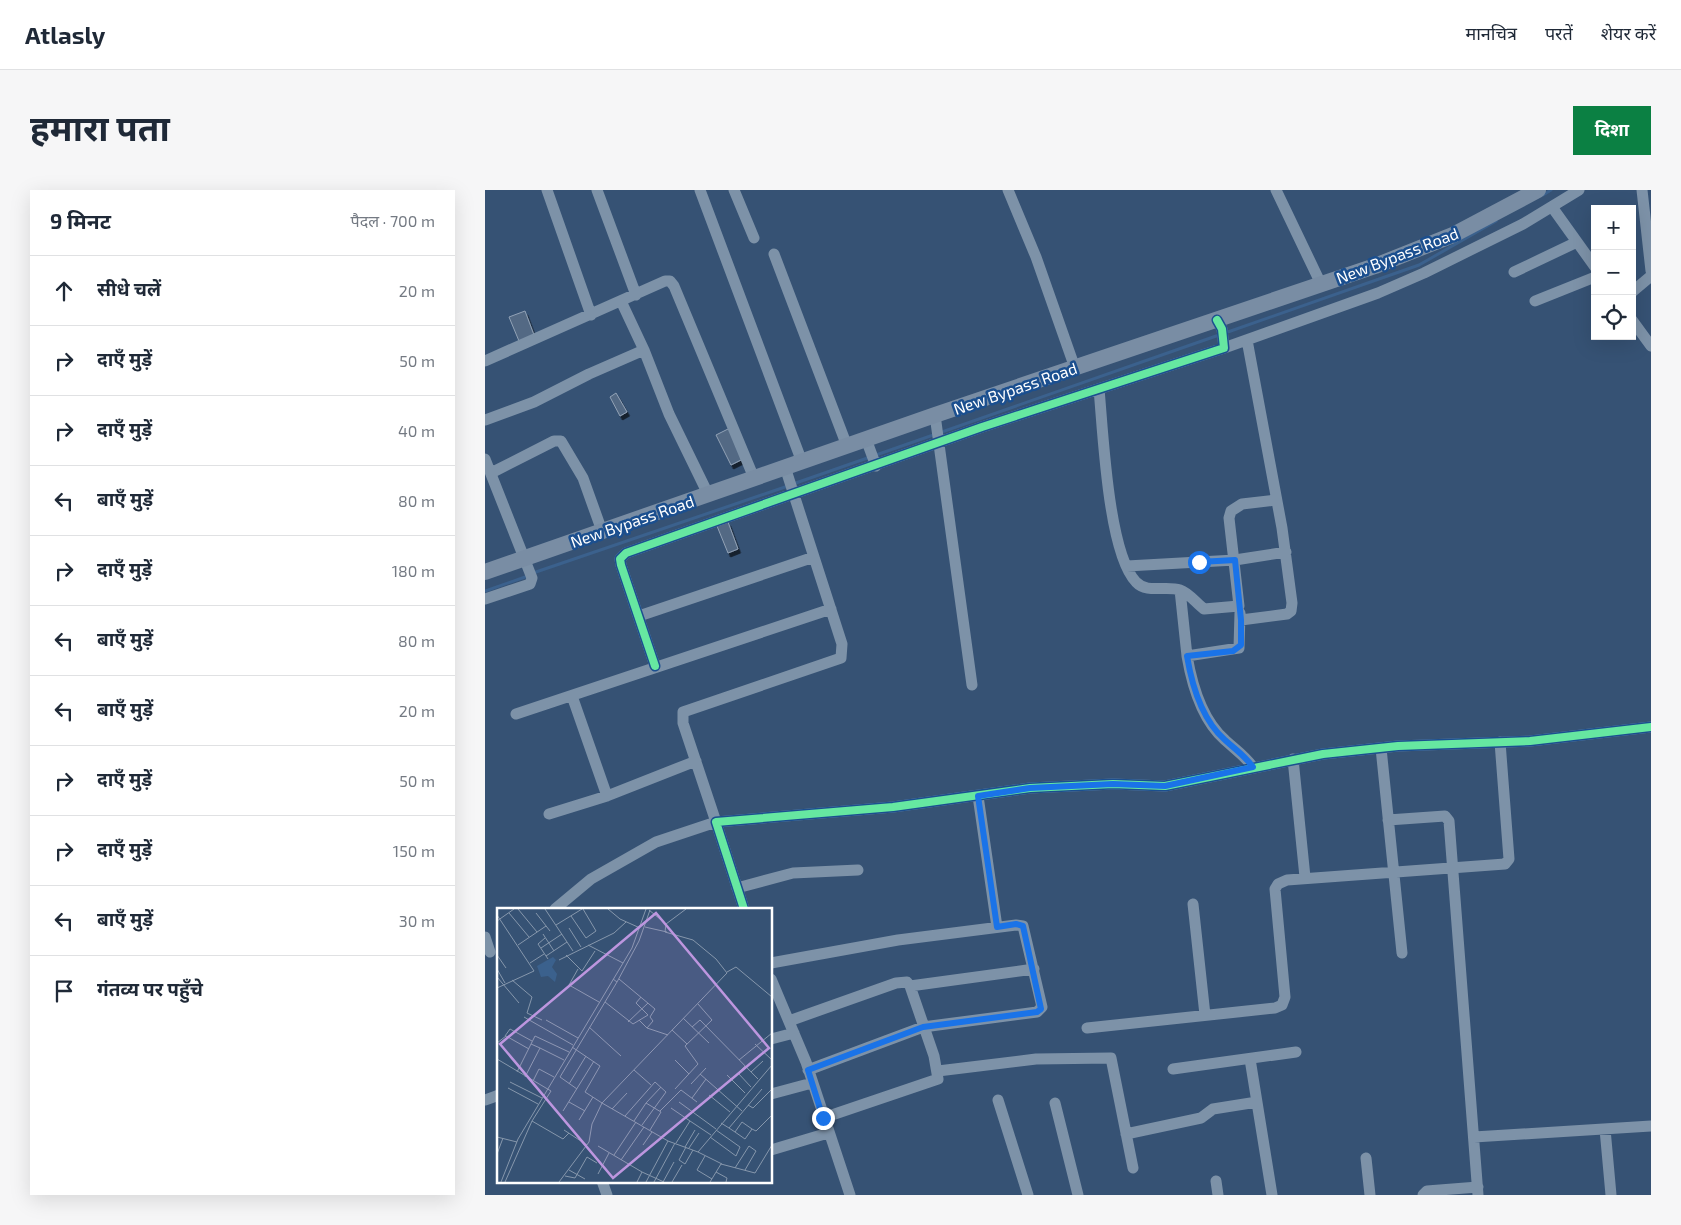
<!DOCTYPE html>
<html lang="hi">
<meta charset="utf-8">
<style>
body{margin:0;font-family:"Exo 2","Noto Sans Devanagari",sans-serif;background:#f6f6f7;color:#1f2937}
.controls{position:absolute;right:15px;top:15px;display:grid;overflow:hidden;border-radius:0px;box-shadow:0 5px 20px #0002}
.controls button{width:45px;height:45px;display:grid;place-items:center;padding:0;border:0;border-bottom:1px solid #e0e1e3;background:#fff;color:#1f2937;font:25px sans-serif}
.stop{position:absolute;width:15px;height:15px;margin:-11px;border:4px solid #1a73e8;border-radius:50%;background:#fff}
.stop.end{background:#1a73e8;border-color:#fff;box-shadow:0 1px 5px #0008}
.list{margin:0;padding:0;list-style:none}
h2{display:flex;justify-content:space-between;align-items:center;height:65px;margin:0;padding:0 20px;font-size:21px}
h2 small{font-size:16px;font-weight:400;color:#747a83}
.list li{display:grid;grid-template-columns:32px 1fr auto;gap:15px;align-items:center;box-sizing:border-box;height:70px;padding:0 20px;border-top:1px solid #e0e1e3}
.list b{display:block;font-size:19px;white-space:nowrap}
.list em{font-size:16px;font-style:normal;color:#747a83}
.icon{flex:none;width:28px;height:28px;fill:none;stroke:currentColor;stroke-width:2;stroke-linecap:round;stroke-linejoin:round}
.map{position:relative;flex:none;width:1166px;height:1005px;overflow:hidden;border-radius:0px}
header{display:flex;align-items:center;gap:30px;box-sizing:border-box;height:70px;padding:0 25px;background:#fff;border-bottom:1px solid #e0e1e3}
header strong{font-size:24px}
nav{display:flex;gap:28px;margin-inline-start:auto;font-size:18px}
.intro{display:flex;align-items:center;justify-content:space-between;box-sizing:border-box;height:120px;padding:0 30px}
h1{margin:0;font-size:35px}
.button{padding:12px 22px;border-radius:0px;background:#0b8043;color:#fff;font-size:18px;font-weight:700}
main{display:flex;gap:30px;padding:0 30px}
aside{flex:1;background:#fff;border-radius:0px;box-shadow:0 5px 20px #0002}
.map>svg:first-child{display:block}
</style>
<header>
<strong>Atlasly</strong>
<nav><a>मानचित्र</a><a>परतें</a><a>शेयर करें</a></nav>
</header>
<div class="intro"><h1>हमारा पता</h1><a class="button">दिशा</a></div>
<main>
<aside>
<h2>9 मिनट<small>पैदल · 700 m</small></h2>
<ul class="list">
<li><svg class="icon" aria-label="ahead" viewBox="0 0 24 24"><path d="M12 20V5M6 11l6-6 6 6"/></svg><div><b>सीधे चलें</b></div><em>20 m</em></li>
<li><svg class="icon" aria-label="right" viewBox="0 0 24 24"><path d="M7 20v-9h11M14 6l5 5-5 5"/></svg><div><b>दाएँ मुड़ें</b></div><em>50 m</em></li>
<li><svg class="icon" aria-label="right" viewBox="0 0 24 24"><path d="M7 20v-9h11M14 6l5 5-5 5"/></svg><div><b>दाएँ मुड़ें</b></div><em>40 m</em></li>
<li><svg class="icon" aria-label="left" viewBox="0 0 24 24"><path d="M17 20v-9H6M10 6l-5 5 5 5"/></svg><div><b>बाएँ मुड़ें</b></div><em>80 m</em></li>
<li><svg class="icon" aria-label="right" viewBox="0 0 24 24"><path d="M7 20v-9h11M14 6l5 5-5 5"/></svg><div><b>दाएँ मुड़ें</b></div><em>180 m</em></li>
<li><svg class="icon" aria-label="left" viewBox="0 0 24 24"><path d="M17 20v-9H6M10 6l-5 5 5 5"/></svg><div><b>बाएँ मुड़ें</b></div><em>80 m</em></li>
<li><svg class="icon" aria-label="left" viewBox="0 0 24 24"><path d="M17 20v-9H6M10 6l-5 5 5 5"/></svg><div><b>बाएँ मुड़ें</b></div><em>20 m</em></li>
<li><svg class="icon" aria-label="right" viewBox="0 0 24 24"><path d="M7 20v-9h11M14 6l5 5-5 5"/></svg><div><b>दाएँ मुड़ें</b></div><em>50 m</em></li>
<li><svg class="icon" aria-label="right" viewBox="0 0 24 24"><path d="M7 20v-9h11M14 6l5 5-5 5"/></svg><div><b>दाएँ मुड़ें</b></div><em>150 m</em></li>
<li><svg class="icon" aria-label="left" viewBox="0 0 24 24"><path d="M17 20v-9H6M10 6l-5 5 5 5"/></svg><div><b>बाएँ मुड़ें</b></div><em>30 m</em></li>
<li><svg class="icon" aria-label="arrive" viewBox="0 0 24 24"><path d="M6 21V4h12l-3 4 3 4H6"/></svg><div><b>गंतव्य पर पहुँचे</b></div></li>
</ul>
</aside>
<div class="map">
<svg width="1166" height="1005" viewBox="0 0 1166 1005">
<defs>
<filter id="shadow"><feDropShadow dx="2.5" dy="4" stdDeviation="0" flood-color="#0009"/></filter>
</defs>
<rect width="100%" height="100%" fill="#365274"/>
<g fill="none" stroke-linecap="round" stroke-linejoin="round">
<path stroke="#3b618d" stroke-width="3" d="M1058,5L1066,0
M740,143L934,75L1011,31
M308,294L734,145
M48,383L303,296
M0,401L43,386"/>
</g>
<path fill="#526984" stroke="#92a2b6" filter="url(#shadow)" d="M40,121L49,145L34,151L24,127Z
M131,203L142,222L135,226L125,207Z
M245,238L260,268L246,275L231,245Z
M243,332L253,359L243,363L232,336Z"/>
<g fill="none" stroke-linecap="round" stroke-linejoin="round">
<path stroke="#7d92a8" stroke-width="11" d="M62,0L106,125
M112,0L151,105
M215,0L317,272
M249,0L269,48
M523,0L551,67L590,178
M791,0L836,94
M1157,0L1166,81
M1067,17L1110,77
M289,64L362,256
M1029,82L1092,52
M1147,102L1166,86
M1050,111L1110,87
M1147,130L1166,156
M739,158L893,103L939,83L1038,34L1094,0
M159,160L184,224L223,304
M0,171L180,91H185L189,96L269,288
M614,199C618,241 623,363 651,392C662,404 681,395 695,400C704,403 711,413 719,419L754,416L744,328L746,321L757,314L791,310
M450,225L487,495
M0,230L49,212L104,184L159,160L136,111
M381,249L391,276
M0,269L47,388L45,394L0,409
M6,283L69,251H76L98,288L117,341
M642,376L750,370L801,362
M695,400L702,466L754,458L755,423
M154,426L329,367
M756,430L802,424L806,421L807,413L797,338L762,150
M702,466C707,495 717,530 740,550C752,561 758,564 768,577
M170,476L136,375L135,369L141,363L497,237L739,158L737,139L732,130
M87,506L122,606
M31,524L346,419
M896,558L917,763
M808,569L820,687
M493,606L512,737
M64,624L122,606L211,571
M903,630L960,626L964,631L993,1005
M252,698L308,683L373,680
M708,714L720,825
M70,719L106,689L171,652L231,632L198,533V522L356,468L357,454L300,277
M259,719L231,632L408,617L545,598L628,594L680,596L838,564L913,556L1045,551L1166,537
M0,747L5,762
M286,773L413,750L531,735L538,736L557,817L552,822L438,837L323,880
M286,789L321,872L365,1005
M425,796L549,779
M304,831L411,793L422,792L425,796L449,866L453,889L338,928
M602,838L790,818L797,815L800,807L790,699L793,694L802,690L1020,674L1024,669L1015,552
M286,849L309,843
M765,869L787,1005
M688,879L811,862
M453,881L551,869L626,868L648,978
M286,904L327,893
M0,910L14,905
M513,910L543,1005
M570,913L593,1005
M1120,939L1126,1005
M641,944L716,928L728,919L772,912
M989,947L1166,936
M286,960L343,943
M881,968L885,1005
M117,991L122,1005
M731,991L733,1005
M938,1005L942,1001L993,997"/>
<path stroke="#798da4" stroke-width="16" d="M0,382L450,225L890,76L968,45L1053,0"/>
<g stroke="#1b4f8f" stroke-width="11">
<path id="cycleway" d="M170,476L136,375L135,369L141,363L497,237L739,158L737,139L732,130
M259,719L231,632L408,617L545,598L628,594L680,596L838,564L913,556L1045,551L1166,537"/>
</g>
<use href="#cycleway" stroke="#66e7a1" stroke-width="8"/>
</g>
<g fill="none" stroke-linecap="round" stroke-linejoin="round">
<path stroke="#1a73e8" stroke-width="6" d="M338,928L323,880L438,837L552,822L556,819L538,736L531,734L512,737L493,606L545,598L628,594L680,596L768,577C758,564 752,561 740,550C717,530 707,496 702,466L748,461L756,455V430L750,370L714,372"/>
</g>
<g text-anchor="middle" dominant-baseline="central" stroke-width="5" stroke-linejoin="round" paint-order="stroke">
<g font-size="16" fill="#fff" stroke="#1b4f8f">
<text transform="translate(912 65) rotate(-21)">New Bypass Road</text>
<text transform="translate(530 198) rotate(-19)">New Bypass Road</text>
<text transform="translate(147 331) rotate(-19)">New Bypass Road</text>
</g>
</g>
<g transform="translate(12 718)">
<rect width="275" height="275" fill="#365274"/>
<path d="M56,49L59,52L55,59L60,66L58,74L51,68L44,69L40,58Z" fill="#3b618d"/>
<path fill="none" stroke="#8697ac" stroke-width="1" d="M21,1L40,24M48,1L76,43M111,1L123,11L143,20M152,2L169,16L189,1M12,5L32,29M39,5L53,23M0,7L37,63L0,80M74,8L89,30L99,23L86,1M0,13L17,1M169,16L168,24L196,32L219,51L230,65L105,195L171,233L201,244L275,157M59,17L85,1M148,19L170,24M72,20L84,39M46,26L57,43M48,30L41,36L51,51M21,37L49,18M91,37L126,55M44,40L65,26M0,47L9,60M69,47L85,63L98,43M49,48L70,34M62,52L117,25L129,14M33,55L47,46M0,61L8,75M81,61L72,77L102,94M230,64L239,59L275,89M0,69L22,95M122,71L158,101L153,109M15,72L35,89L30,105L45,112M120,74L142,33L153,2M108,94L136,116L151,107L139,95L144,89M27,109L76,137M186,110L212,135M49,112L81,130M142,112L150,120L156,113L153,109M131,114L151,95M92,119L124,148M195,119L203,112L261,171M150,120L171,127M175,122L190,136M8,128L13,121L35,133M0,135L9,128L32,141M258,136L275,152M43,140L67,152M0,151L54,183L35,213L66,231L72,225M178,152L192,166M242,152L275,125M248,158L241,165L254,179M137,162L154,177M20,164L38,128L72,144M254,164L266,153M203,166L245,203M230,167L248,185M28,169L43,140L34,136M36,173L42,161L57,169M13,174L45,190M72,176L89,148M194,176L209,160M11,180L41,196M80,181L63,169L120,74L116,71M178,181L201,156L188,138L215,112L201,96M212,187L233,204M195,190L209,171M72,194L88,203M182,194L219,221M149,195L164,179M251,197L256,200L275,181M174,200L193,213L179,235M115,201L130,185M66,203L97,153M163,203L184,182L200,194M128,208L158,174L169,184L145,217M82,212L96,189M137,213L149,195L164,204L153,222M193,213L214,227M224,215L232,220L238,224L248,231L255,221L245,214L238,224M232,220L265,181M255,221L259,223L275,207M67,222L90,237M0,229L20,234M213,229L239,248L243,239L219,222M146,237L155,224M101,238L145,264M188,239L198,222M189,239L182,252L188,256L196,242M192,240L202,225M201,244L225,256M0,246L6,230M117,247L139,214M208,248L200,262L215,271M124,252L147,219M238,260L252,238L259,243L248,262M72,262L88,271M219,264L230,270L229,274M101,266L112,245M68,268L78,270L90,249L100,255M4,274L21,231L135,40L149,1M8,274L35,213M62,274L92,234L95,216L105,195L88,184L103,158L75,139M140,274L145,264L167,274M149,274L171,233M157,274L178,235M166,274L177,254M175,274L185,257M213,274L224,256L258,265L275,237"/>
<path fill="#bd96df" fill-opacity="0.15" stroke="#bd96df" stroke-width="2.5" d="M159,5L272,140L116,270L3,136Z"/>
<rect width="275" height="275" fill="none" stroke="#fff" stroke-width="2.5"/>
</g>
</svg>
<div class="controls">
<button>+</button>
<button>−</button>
<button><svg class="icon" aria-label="locate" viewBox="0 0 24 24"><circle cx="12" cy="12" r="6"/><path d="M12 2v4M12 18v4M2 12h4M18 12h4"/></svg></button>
</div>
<div class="stop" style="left:714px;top:372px"></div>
<div class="stop end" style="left:338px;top:928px"></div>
</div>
</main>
